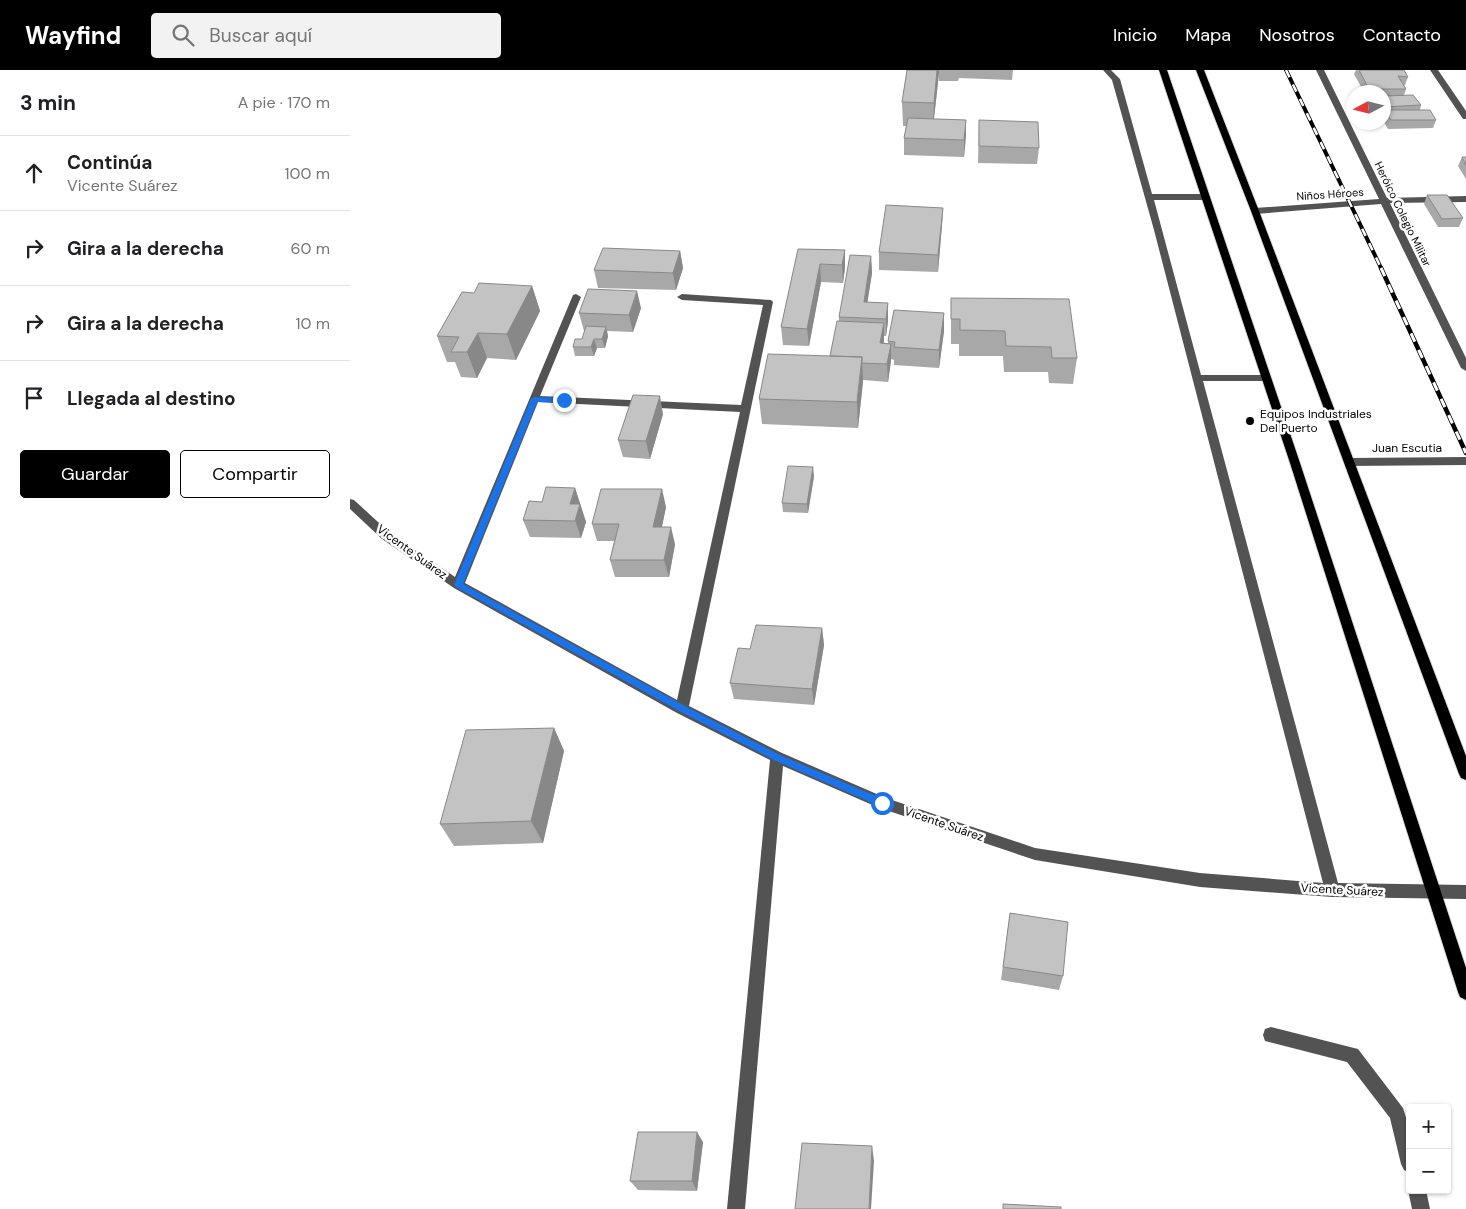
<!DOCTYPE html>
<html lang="es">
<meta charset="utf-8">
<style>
body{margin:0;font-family:"DM Sans",sans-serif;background:#f2f2f2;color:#202124}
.controls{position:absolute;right:15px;bottom:15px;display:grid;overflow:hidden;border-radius:5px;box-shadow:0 1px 4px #0004}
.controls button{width:45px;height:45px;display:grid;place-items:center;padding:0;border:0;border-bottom:1px solid #e0e0e0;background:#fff;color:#202124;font:25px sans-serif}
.compass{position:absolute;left:996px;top:15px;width:45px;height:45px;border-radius:50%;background:#fff;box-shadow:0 1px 4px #0004;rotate:263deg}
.stop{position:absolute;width:15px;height:15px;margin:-11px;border:4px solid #1a73e8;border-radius:50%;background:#fff}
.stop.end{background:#1a73e8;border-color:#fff;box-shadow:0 1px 5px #0008}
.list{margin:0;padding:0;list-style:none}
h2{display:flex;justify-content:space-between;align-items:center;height:65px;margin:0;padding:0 20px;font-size:21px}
h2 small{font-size:16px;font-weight:400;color:#757577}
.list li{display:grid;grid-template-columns:32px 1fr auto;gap:15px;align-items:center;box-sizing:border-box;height:75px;padding:0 20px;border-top:1px solid #e0e0e0}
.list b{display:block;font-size:19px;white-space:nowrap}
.list p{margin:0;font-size:16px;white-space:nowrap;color:#757577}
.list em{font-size:16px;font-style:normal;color:#757577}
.actions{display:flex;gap:10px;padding:15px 20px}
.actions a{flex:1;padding:11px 0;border:1px solid #000;border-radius:5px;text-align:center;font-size:18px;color:#000}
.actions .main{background:#000;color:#fff}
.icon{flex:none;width:28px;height:28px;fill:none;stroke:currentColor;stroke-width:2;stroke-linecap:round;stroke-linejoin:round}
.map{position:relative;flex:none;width:1116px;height:1139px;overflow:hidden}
header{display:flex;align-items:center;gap:30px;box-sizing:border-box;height:70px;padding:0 25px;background:#000;color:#fff}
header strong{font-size:24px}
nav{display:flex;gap:28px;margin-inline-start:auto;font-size:18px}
.search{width:350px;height:45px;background:#f2f2f2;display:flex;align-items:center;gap:12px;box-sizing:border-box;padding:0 18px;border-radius:5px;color:#757577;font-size:19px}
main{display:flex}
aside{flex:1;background:#fff}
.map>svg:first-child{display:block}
</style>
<header>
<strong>Wayfind</strong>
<div class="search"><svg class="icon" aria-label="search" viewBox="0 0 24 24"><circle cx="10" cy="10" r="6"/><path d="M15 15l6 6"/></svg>Buscar aquí</div>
<nav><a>Inicio</a><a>Mapa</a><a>Nosotros</a><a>Contacto</a></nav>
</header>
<main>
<aside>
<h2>3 min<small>A pie · 170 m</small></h2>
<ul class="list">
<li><svg class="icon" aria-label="ahead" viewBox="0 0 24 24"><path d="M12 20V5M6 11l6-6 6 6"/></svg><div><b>Continúa</b><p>Vicente Suárez</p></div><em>100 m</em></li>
<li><svg class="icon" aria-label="right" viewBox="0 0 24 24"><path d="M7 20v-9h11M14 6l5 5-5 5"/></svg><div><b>Gira a la derecha</b></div><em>60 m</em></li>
<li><svg class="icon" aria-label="right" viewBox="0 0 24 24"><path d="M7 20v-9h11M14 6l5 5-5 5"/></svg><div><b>Gira a la derecha</b></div><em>10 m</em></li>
<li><svg class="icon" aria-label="arrive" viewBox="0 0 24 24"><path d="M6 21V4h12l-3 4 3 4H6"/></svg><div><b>Llegada al destino</b></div></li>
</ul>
<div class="actions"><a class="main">Guardar</a><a>Compartir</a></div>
</aside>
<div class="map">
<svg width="1116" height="1139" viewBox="0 0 1116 1139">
<rect width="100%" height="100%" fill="#fff"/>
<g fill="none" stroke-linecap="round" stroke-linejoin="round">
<g stroke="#dbdbdb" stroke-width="2">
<path id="major" d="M809,0H817L950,393L1116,898V930L1110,927L1108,922L940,393Z
M846,0H854L909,141L1116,686V710L1111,708L1109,704L901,141Z"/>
</g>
<path fill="#535353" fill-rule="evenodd" d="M753,0H761L770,9L802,124H855L859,127L855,130H804L851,305H916L921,308L916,311H853L988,813L1116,815V829L982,827L850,817L685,790L527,737L433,696L395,1139H377L420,690L327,643L104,518L32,469L0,439V429L4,430L40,463L105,507L223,225L226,224L231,227L190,326L391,335L413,235L332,230L327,227L332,224L421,230L423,232L339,636L432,683L536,728L685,778L850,803L973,813L804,160L762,10ZM188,332L390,342L327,630L115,513Z
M966,0H974L1037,128L1116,126V132L1040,133L1116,288V301L1111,298L1031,134L905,144L901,141L905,138L1029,129Z
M1080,0H1088L1116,41V49H1113Z
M1116,387V395L999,396L994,392L999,388Z
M921,957L1008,979L1053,1038L1060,1060V1103L1054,1100L1051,1094L1040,1048L997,992L915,971L913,965L915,959Z
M1060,1116V1120H1076L1080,1139H1062L1058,1120Z"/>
<use href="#major" fill="#000" fill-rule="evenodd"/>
<g stroke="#000" stroke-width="4">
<path id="rail-far1" d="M936,0L1032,200"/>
</g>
<g stroke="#000" stroke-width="4.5">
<path id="rail" d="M1031,198L1116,383"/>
</g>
<use href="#rail-far1" stroke="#fff" stroke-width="2.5" stroke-dasharray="8" stroke-linecap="butt"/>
<use href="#rail" stroke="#fff" stroke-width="3" stroke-dasharray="9" stroke-linecap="butt"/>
</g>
<path fill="#a8a8a8" d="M557,0H663L662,10L609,8L608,11H589V3L584,49L616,50L614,87L554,85V68L556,56H553L552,32Z
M1006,0L1058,7L1055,15H1054L1056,19L1054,25L1071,35L1070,40L1086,50L1083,58L1038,59L1034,52V22H1014L1004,4Z
M629,50L689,78L687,94L628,93Z
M1112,87H1116V109L1108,96Z
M1077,125L1113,148L1109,157H1088L1074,134Z
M593,138L592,155L588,202L529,200V182Z
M448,179L495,180V198L493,213L471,212L459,276L433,275L431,257Z
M330,181L333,198L326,220L248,218L244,200Z
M521,186L522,203L517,233H538V251L536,266H534V273L538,274V271L594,243V261L589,298L544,295V290L541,289L538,312L513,310L508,358L412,354L409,329L480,286L489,251V247Z
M182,216L190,241L166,290L137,288L127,308L111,307L105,292H97L87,266Z
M601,228L727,288L723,314L699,313L698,302H654L653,286H609V274H601Z
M291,238L283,262L257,261L258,266L255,278H247L244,286H225L223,277L232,269L235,261H234L229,243Z
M313,344L300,389L273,387L268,370Z
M464,406L458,443L433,442L432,433Z
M225,418L236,452L231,468L180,467L173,450L192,432Z
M316,437L312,457L325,474L319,507H265L260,490L264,471H247L242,454Z
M472,558L474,575L464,635L384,629L380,613L400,579Z
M204,658L214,681L193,773L104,776L90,754Z
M660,843L713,906L709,920L651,910Z
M353,1072L347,1121L288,1120L280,1111Z"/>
<path fill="#888" d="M587,0H589V3L583,57L584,33Z
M616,50V67L614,87V70Z
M593,138L592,155L588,202V185Z
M495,180V198L493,213L492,195Z
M330,181L333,198L326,220L323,203Z
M521,186L522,203L515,248L514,232Z
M470,194L471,212L459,276L457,259Z
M182,216L190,241L166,290L157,264Z
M287,221L291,238L283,262L279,245Z
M538,233V251L536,266V249Z
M594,243V261L589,298V280Z
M534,253V271L531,291L530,273Z
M256,257L258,266L255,278L252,269Z
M128,263L137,288L127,308L117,282Z
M244,269L247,278L244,286L241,277Z
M541,274V291L538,312L537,294Z
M512,287L513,312L508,358L507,332Z
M310,326L313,344L300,389L296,371Z
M463,397L464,406L458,443L457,434Z
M225,418L236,452L231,468L220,434Z
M312,419L316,437L308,475L303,457Z
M321,457L325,474L319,507L314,490Z
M472,558L474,575L464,635L462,619Z
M204,658L214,681L193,773L181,751Z
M347,1062L353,1072L347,1121L342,1111Z
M522,1076L524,1091L521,1139H519Z"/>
<path fill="#c3c3c3" stroke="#888" d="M557,0H587L584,33L552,32Z
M1009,0H1054L1058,7L1048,6L1056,19H1019Z
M1063,25L1071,35L1034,37V26Z
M1034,40H1080L1086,50H1041Z
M558,48L616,50L614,70L554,68Z
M629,50L688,52L689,78L629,76Z
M1112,87H1116V95Z
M1077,125H1097L1113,148L1092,149Z
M536,135L593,138L588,185L529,182Z
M253,178L330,181L323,203L244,200Z
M448,179L495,180L492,195L470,194L457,259L431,257Z
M500,185L521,186L514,232L538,233L536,249L489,247Z
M129,213L182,216L157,264L128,263L117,282H101L109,267L87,266L112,222L124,223Z
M238,219L287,221L279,245L229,243Z
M601,228L719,229L727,288H702L701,277L656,276L655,261L610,260V249H601Z
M544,240L594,243L589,280L544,277L545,272L538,271Z
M487,251L534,253L530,273L541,274L537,294L512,293V287L480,286Z
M236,256L256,257L252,269H244L241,277H223L225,269H232Z
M418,284L512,287L507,332L409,329Z
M283,325L310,326L296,371L268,370Z
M438,396L463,397L457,434L432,433Z
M196,417L225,418L220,434H230L225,451L173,450L179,431L192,432Z
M251,419H312L303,457H321L314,490H260L269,454H242Z
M406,555L472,558L462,619L380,613L388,578L400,579Z
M204,658L181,751L90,754L116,660Z
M660,843L718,852L713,906L653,897Z
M288,1062H347L342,1111H280Z
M452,1073L522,1076L519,1139H445Z
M653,1134L711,1137V1139H653Z"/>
<path fill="#1a73e8" d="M184,327L214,328L217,330L214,333L187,332L113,514L335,636L430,685L535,730V736H529L424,690L329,641L106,517L104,515L181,329Z"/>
<circle fill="#000" stroke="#fff" stroke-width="2" cx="900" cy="351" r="5"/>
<g text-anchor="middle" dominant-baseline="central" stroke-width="5" stroke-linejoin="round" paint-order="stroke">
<g font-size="11" fill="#000" stroke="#fff">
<text transform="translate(980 124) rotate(-4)">Niños Héroes</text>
<text transform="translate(1053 144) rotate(64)">Heróico Colegio Militar</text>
</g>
<g font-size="12" fill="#000" stroke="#fff" text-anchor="start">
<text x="910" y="344">Equipos Industriales<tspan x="910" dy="14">Del Puerto</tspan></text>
</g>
<g font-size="12" fill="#000" stroke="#fff">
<text x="1057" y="378">Juan Escutia</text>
<text transform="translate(62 482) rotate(36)">Vicente Suárez</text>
<text transform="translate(594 754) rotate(19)">Vicente Suárez</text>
<text transform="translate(992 820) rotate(3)">Vicente Suárez</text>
</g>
</g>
</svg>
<div class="controls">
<button>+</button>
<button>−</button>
</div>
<svg class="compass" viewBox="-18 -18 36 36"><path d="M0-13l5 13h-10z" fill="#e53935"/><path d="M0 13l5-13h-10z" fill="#757577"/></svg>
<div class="stop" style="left:532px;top:733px"></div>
<div class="stop end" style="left:214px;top:330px"></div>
</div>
</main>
